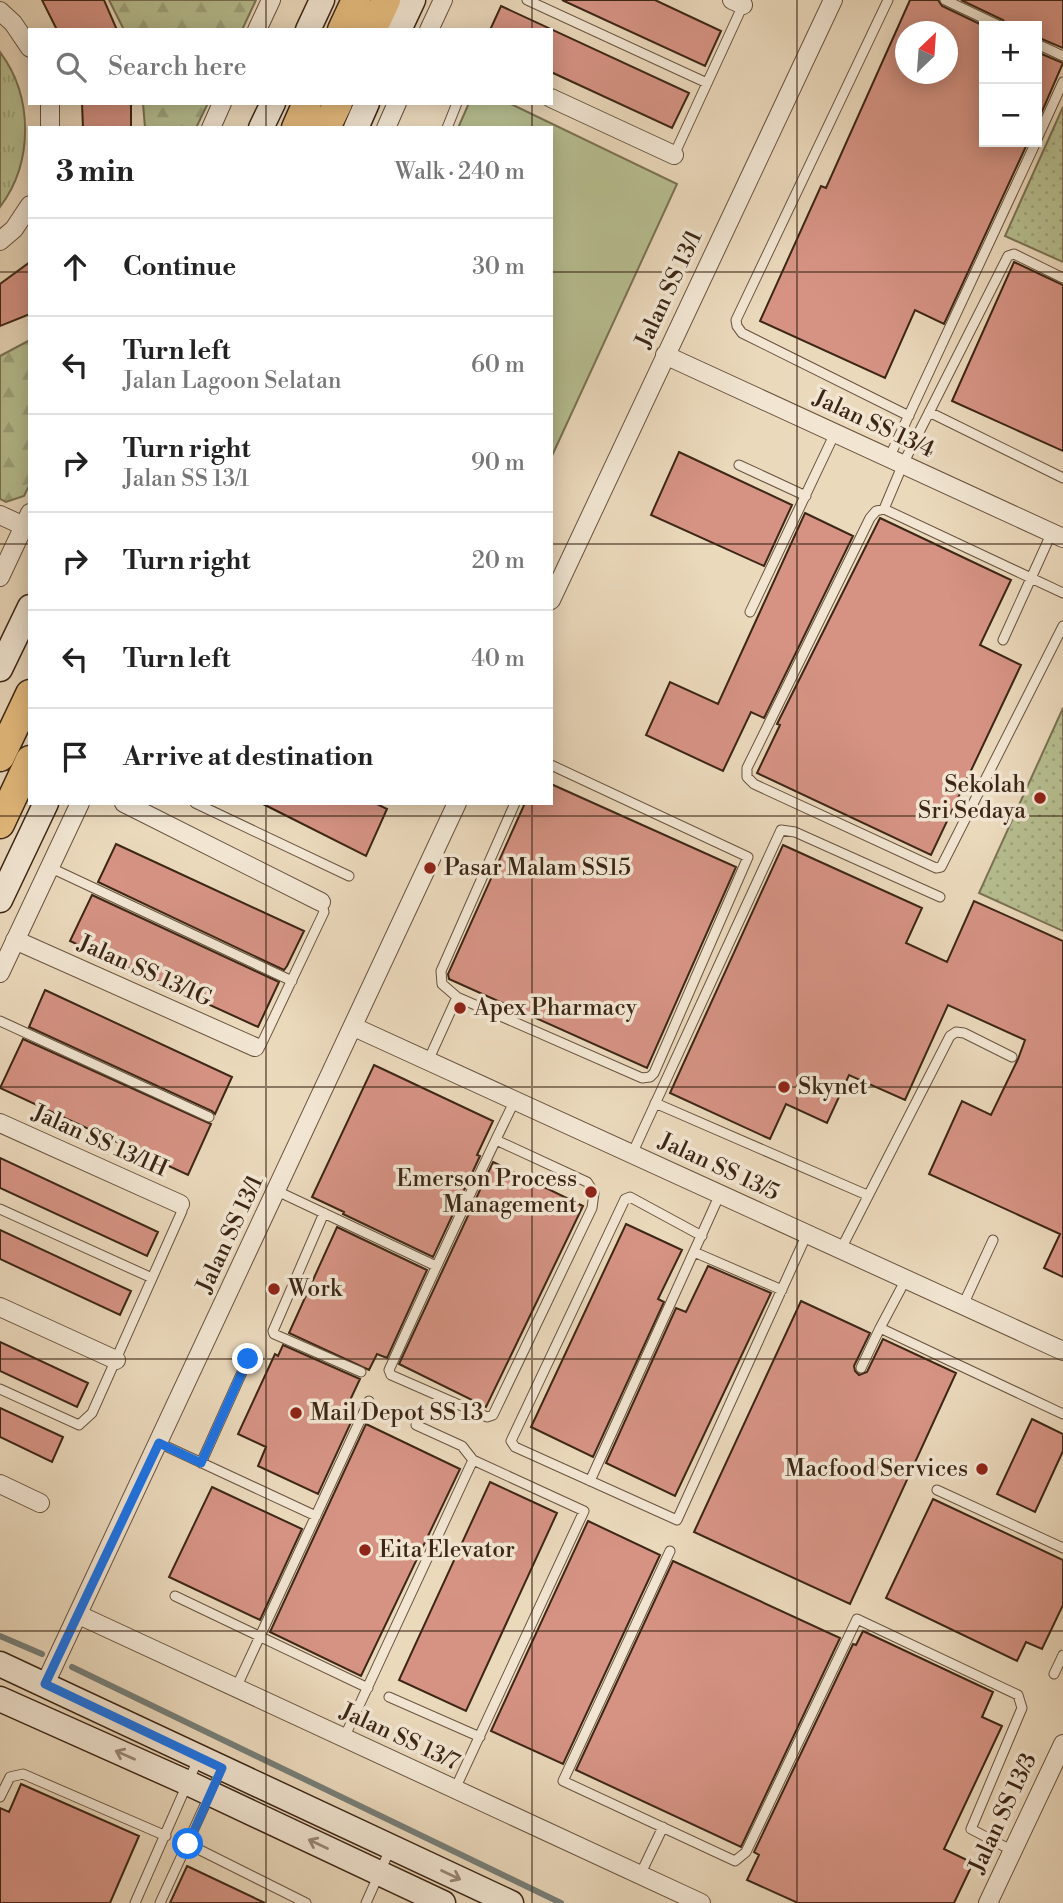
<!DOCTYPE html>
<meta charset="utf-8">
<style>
body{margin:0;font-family:"Libre Bodoni",serif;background:#f2f2f2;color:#222}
.controls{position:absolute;right:21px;top:21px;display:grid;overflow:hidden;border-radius:0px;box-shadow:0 4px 18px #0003}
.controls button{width:63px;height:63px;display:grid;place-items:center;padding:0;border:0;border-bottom:2px solid #e0e0e0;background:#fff;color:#222;font:35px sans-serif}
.compass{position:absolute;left:895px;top:21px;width:63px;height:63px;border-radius:50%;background:#fff;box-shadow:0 4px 18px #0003;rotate:25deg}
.stop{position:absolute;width:21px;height:21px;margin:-16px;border:5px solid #1a73e8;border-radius:50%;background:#fff}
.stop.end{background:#1a73e8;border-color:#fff;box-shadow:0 2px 7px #0008}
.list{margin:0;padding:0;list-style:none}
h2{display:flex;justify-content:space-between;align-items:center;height:91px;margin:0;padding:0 28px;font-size:30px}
h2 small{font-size:23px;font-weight:400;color:#767676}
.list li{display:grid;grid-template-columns:46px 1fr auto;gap:21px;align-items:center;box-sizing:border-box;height:98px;padding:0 28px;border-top:2px solid #e0e0e0}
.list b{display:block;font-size:26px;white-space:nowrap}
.list p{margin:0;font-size:23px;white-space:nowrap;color:#767676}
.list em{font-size:23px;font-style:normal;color:#767676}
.icon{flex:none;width:38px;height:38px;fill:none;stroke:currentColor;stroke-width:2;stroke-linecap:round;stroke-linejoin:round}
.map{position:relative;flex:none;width:1063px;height:1903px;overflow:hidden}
.search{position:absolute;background:#fff;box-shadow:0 4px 18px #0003;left:28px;top:28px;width:525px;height:77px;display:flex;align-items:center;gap:18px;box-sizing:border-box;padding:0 24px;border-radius:0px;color:#767676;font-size:26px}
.panel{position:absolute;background:#fff;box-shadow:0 4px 18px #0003;left:28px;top:126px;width:525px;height:679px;border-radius:0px}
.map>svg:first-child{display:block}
</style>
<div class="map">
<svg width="1063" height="1903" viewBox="0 0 1063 1903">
<defs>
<pattern id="grass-dots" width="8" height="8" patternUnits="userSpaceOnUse" patternTransform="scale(1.75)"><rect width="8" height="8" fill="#b7bf91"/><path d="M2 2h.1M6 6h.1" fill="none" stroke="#9ea47c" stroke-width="1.8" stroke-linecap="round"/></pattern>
<pattern id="forest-firs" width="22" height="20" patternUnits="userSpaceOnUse" patternTransform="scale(1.75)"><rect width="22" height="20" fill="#b7bf91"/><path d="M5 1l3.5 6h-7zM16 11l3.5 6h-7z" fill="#9ea47c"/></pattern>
<pattern id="park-tufts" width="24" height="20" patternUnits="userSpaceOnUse" patternTransform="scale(1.75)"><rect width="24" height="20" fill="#b7bf91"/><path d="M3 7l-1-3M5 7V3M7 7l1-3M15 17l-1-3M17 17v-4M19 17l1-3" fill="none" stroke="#9ea47c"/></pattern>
</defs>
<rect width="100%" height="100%" fill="#ebd9bc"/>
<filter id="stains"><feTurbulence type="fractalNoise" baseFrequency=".00286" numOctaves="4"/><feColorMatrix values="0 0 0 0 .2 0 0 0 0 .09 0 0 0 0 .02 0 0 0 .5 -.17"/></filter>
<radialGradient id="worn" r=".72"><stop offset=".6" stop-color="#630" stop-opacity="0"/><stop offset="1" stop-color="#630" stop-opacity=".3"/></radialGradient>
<path fill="url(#grass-dots)" stroke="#7a7253" stroke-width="2" d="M1063,107V262L1005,236Z
M1063,708V931L979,893Z"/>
<path fill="url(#forest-firs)" stroke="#7a7253" stroke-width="2" d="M109,0H256L242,30H124Z
M143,103H208L196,128H145Z
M30,340V484L24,496L6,502L0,499V356Z"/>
<path fill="url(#park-tufts)" stroke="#7a7253" stroke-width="2" d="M0,52C33,96 34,162 0,207Z"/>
<path fill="#b7bf91" stroke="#7a7253" stroke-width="2" d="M469,103H509L677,184L551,458V128H458Z"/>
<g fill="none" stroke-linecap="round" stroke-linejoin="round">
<path stroke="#767e78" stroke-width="6" d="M0,1636L42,1654
M72,1667L561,1903"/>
</g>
<path fill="#d69384" stroke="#3c2615" stroke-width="2" fill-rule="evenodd" d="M42,0H104L117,30H57Z
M562,0H655L721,31L705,66Z
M910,0H938L942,6L984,26V142H1028L944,324L915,310L885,378L760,321L821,186L826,188ZM906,32H948V74H906Z
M961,0H1063V48L1037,37V26H1007L1003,20Z
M501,6L689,93L672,128L551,72V30H490Z
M1037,52L1063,63L1037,123Z
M82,103H131V128H83Z
M30,262V314L0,326V284Z
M1014,262L1063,285V451L952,401Z
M679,452L792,505L764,566L651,515Z
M805,513L853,536L764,718L751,712L723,771L646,735L670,682L718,704Z
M880,518L1011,580L980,645L1021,665L931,855L757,773L780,725L777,724Z
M551,784L736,867L647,1068L449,979L448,974L525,803H551Z
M261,803H375L387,809L366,856Z
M116,844L304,931L287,966L284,970L98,882Z
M783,845L922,908L906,943L947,962L974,901L1063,941V1277L1044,1268L1060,1234L929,1174L962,1101L991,1115L1018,1059L1025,1040L948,1005L905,1100L849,1075L827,1123L786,1104L770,1139L670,1093Z
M92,895L279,982L258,1027L70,941Z
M45,990L232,1077L215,1114L212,1111L29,1027Z
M23,1039L211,1124L188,1175L0,1088Z
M374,1065L493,1121L477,1155L480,1156L433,1257L343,1214L344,1212L312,1197Z
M0,1158L158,1232L147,1256L0,1188Z
M493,1162L583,1206L486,1407L399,1364Z
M626,1224L682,1250L658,1299L664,1302L593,1457L531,1427Z
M337,1227L427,1270L387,1358L377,1354L369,1370L289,1333Z
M0,1230L131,1291L120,1315L0,1259Z
M708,1266L771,1293L675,1496L606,1463L676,1308L686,1312Z
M801,1301L870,1333L854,1366L855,1371L859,1375L867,1372L883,1339L956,1373L850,1604L694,1532Z
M0,1342L88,1383L77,1407L0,1371Z
M283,1345L360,1379L344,1413L353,1418L318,1494L258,1466L266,1447L238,1434L275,1354L278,1356Z
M0,1408L63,1437L52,1462L0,1437Z
M1032,1419L1063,1434V1451L1035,1512L997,1494Z
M366,1424L460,1469L361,1676L270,1632Z
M490,1482L557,1513L466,1711L399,1680Z
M212,1487L302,1529L260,1620L169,1577Z
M933,1499L1063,1560V1605L1042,1649L1026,1642L1017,1661L886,1598Z
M588,1521L660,1555L563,1764L491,1731Z
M673,1561L840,1638L741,1847L576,1770Z
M863,1631L993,1692L982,1717L1002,1726L944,1849L973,1863L954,1903H798L747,1880L759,1855L754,1852L853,1644L856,1645Z
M21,1784L139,1836L110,1903H0V1808L9,1812Z
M187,1866L265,1903H170Z"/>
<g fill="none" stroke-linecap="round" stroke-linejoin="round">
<g stroke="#68533f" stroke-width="11">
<path id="lane" d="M527,0L707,83
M888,0L736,320L737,326L742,333L909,416
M945,0L1000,26
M1037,44L1063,56
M447,128L457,103
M1037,139L1063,82
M674,155L743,5
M929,412L1063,478
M889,458L1036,142
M739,465L806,496
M884,509L903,464L1008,256L1014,254L1063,278
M1063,593L884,509L876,511L870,518L747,768V777L754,784L936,868L941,867L1063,626
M750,612L835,433
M1003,640L1052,532
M195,803L349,876
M515,803L441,971L442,984L457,997L642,1078L650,1077L654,1073L748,857L551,765
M49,867L292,981
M0,1021L209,1117
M255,1047L261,1045L324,912L321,902
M428,1061L457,997
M655,1103L867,1195
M496,1140L587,1182L594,1193L592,1208L493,1415L487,1417L391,1375L389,1370C430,1280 471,1190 515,1100
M632,1154L781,830L795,832L940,897
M277,1191L436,1266
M0,1209L152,1278
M324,1213L273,1331L274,1334L361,1372
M702,1236L630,1197L625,1199L511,1441L515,1447L677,1520L807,1234
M841,1249L950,1036L956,1032L964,1033L1012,1057
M694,1252L782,1290
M963,1305L993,1240
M880,1328L906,1279
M861,1368L880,1328L1063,1414
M0,1389L79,1425L92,1413L182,1211L180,1204
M416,1425L462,1446L473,1460L584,1511L455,1789
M159,1443L316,1516
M201,1463L248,1359
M590,1481L720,1194
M937,1490L1063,1548
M670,1551L563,1781L735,1861L746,1852L857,1619L1018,1695L1022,1708L971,1829L1013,1851
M175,1596L368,1688
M1054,1674L1063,1655
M236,1688L369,1401
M389,1697L480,1737
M344,1738L473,1460
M0,1797L10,1777L23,1774L166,1836
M188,1844L306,1903
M640,1875L663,1827
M135,1903L199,1757
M160,1903L221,1770
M366,1903L391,1847"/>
</g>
<g stroke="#68533f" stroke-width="20">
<path id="street" d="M732,0L743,5
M0,11L13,23L30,48
M257,30L271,0
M429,30L443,0
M551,98L674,155
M50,103V128
M211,128L222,103
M386,128L397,103
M0,241L14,229L30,205
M665,355L1063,538
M0,515L24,526
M0,577L30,513
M551,600L833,0
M124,803L321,902
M15,940L255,1047
M0,973L80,803
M354,1027L1063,1351
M0,1123L180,1204
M0,1307L116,1360
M0,1484L40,1503
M79,1615L701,1903
M45,1684L457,803
M988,1903L1063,1744"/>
</g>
<g stroke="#3c2615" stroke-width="27">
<path id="secondary" d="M308,30L322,0
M399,30L413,0
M261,128L273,103
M356,128L367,103
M0,669L30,607
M0,900L46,803
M0,1664L511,1903
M0,1699L188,1783L443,1903"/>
</g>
<g stroke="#3c2615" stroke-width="31">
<path id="primary" d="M342,30L356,0
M372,30L386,0
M296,128L307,103
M326,128L338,103
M0,757L30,694
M0,824L30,760"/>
</g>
<use href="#lane" stroke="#f2e6d3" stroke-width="9"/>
<use href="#street" stroke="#f2e6d3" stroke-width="18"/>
<use href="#secondary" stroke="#f2e6d3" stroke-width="24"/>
<use href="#primary" stroke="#e6bc7e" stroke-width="28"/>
</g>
<defs><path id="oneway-shaft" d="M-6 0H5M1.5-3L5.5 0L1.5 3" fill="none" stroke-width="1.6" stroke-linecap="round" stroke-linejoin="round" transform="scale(1.75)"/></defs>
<g stroke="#978674">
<use href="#oneway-shaft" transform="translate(125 1755) rotate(-156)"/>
<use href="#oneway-shaft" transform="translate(318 1844) rotate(-155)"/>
<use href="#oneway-shaft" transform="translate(451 1875) rotate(25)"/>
</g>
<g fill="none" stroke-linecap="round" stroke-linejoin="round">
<path stroke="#1a73e8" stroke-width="9" d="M188,1844L222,1768L45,1684L159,1443L201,1463L248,1359"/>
</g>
<path fill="none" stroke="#3c2615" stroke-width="2" stroke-opacity="0.55" d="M266,0V30M532,0V30M797,0V1903M266,103V128M532,103V128M0,272H30M551,272H1063M0,544H30M551,544H1063M266,803V1903M532,803V1903M0,816H1063M0,1087H1063M0,1359H1063M0,1631H1063"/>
<g fill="#8f2418" stroke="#f2e6d3" stroke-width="2.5">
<circle cx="1040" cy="798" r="7"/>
<circle cx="430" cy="868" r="7"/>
<circle cx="460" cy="1008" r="7"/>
<circle cx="784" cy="1087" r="7"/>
<circle cx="591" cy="1192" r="7"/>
<circle cx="274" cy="1289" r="7"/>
<circle cx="296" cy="1413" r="7"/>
<circle cx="982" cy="1469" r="7"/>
<circle cx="365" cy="1550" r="7"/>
</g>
<g text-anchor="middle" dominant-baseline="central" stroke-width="7" stroke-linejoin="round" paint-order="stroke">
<g font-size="23" fill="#3c2615" stroke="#f2e6d3">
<text transform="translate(669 289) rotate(-65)">Jalan SS 13/1</text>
<text transform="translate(874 424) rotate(25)">Jalan SS 13/4</text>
<text transform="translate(145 971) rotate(24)">Jalan SS 13/1G</text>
<text transform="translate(100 1141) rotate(24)">Jalan SS 13/1H</text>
<text transform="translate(719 1167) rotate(25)">Jalan SS 13/5</text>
<text transform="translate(230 1234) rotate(-65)">Jalan SS 13/1</text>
<text transform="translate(400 1737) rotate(25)">Jalan SS 13/7</text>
<text transform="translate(1003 1813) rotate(-65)">Jalan SS 13/3</text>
</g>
<g font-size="23" fill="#3c2615" stroke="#f2e6d3" text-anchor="start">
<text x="1026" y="785" text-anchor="end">Sekolah<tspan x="1026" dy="26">Sri Sedaya</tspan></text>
<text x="444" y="868">Pasar Malam SS15</text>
<text x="474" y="1008">Apex Pharmacy</text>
<text x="798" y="1087">Skynet</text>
<text x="577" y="1179" text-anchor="end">Emerson Process<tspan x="577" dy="26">Management</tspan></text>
<text x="288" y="1289">Work</text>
<text x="310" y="1413">Mail Depot SS 13</text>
<text x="968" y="1469" text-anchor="end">Macfood Services</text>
<text x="379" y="1550">Eita Elevator</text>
</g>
</g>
<rect width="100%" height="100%" filter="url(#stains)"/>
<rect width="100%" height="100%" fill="url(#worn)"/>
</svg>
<div class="controls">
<button>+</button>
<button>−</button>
</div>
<svg class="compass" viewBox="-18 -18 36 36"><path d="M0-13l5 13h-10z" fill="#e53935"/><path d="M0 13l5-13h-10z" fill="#767676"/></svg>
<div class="stop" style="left:188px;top:1844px"></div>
<div class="stop end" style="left:248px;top:1359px"></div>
<div class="search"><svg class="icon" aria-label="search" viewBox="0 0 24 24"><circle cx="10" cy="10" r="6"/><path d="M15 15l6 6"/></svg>Search here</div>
<section class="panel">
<h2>3 min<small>Walk · 240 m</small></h2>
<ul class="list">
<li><svg class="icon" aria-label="ahead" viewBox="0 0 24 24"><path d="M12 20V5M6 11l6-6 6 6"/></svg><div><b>Continue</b></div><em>30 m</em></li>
<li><svg class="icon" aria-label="left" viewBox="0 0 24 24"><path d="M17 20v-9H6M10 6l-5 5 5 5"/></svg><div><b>Turn left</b><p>Jalan Lagoon Selatan</p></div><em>60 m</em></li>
<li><svg class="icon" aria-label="right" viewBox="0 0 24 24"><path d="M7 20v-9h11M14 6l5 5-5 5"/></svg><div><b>Turn right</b><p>Jalan SS 13/1</p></div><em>90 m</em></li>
<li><svg class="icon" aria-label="right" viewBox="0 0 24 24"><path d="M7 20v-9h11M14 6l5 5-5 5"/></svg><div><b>Turn right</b></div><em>20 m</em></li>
<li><svg class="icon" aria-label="left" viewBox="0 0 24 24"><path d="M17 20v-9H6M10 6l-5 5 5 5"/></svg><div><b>Turn left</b></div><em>40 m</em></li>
<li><svg class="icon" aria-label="arrive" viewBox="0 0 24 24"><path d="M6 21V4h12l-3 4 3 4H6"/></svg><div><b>Arrive at destination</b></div></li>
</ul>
</section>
</div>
